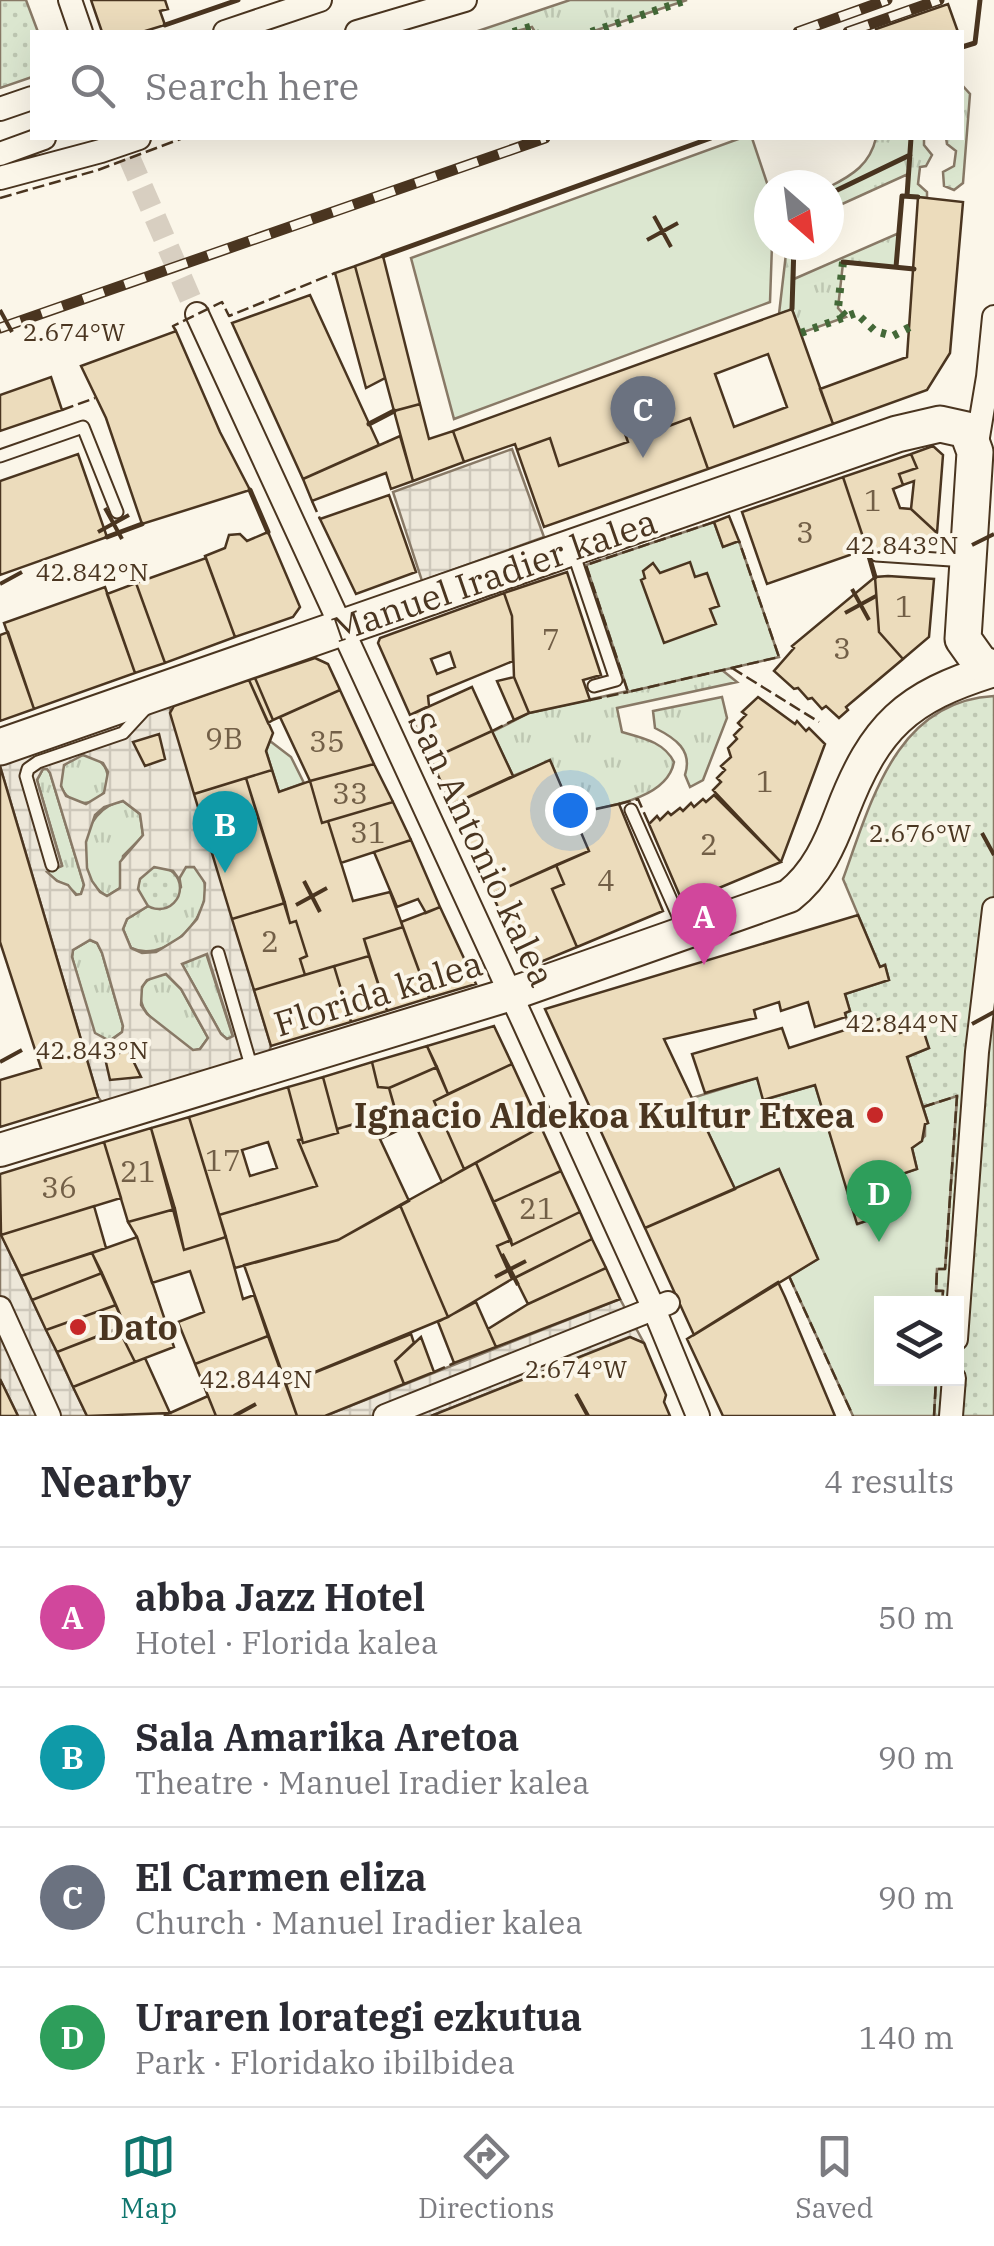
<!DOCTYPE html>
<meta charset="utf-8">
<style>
body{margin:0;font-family:"IBM Plex Serif",serif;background:#f7f7f7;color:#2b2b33}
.controls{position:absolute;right:30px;bottom:30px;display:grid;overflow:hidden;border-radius:0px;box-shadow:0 10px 40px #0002}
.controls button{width:90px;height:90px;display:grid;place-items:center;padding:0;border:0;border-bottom:2px solid #e1e1e2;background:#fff;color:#2b2b33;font:50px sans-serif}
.compass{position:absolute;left:754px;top:170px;width:90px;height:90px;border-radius:50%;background:#fff;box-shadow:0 10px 40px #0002;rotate:152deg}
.you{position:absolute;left:570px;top:810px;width:35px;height:35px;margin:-25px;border:8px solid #fff;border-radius:50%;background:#1a73e8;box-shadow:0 0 0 15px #1a73e833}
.badge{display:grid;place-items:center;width:65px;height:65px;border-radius:50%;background:#0f766e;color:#fff;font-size:32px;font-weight:700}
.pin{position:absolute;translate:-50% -82px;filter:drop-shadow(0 2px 5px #0008)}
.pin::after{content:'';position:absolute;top:52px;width:35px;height:30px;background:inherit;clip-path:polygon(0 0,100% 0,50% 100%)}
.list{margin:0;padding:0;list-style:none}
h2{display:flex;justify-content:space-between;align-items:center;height:130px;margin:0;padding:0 40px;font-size:42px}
h2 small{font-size:32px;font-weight:400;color:#7c7c81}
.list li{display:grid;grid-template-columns:65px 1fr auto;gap:30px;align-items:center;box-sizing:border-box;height:140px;padding:0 40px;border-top:2px solid #e1e1e2}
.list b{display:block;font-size:38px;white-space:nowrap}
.list p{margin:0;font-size:32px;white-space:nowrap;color:#7c7c81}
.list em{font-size:32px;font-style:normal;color:#7c7c81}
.icon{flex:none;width:55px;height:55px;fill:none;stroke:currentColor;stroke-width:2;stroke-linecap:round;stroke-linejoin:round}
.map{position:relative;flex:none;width:994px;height:1416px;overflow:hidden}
.search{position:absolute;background:#fff;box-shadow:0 10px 40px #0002;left:30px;right:30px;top:30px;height:110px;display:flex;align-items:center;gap:25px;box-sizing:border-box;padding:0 35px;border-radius:0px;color:#7c7c81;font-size:38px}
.sheet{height:690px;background:#fff}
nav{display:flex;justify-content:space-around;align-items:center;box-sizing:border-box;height:140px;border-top:2px solid #e1e1e2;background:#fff;font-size:28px;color:#7c7c81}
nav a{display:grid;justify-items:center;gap:5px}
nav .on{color:#0f766e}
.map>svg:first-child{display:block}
</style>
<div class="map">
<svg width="994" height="1416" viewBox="0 0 994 1416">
<defs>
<pattern id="grass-tufts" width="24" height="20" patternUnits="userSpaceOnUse" patternTransform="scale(2.5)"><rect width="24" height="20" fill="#dce7d0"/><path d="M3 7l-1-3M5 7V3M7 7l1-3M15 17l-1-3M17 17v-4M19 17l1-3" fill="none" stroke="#bec7b2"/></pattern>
<pattern id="park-dots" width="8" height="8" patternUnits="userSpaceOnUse" patternTransform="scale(2.5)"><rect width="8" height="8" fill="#dce7d0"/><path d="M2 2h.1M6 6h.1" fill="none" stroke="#bec7b2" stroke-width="1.8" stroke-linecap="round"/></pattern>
<pattern id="plaza-grid" width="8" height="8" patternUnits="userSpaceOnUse" patternTransform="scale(2.5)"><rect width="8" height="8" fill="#ede7d9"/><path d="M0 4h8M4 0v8" fill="none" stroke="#cdc7ba"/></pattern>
</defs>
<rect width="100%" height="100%" fill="#fbf6e9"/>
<path fill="url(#grass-tufts)" stroke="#887966" stroke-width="2.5" d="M570,0H687L591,32H535L532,27L513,32H475Z
M962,85L970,94L963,183L954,190L944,186L943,172L954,166L956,151L947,144L946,138H962Z
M876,138H924V145L932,155L926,166L920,167L918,184L927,192V198L907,196L908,174L829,210V187C853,175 870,164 876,138Z
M899,233L896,267L843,263L838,308L846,317L801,333L792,310L779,314L787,245H794V279Z
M722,670L737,682L617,708L622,732C643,738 664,742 674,762C667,800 605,807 573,814L550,761L513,776L492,732L529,713Z
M722,697L727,718L703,780L690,787L685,775C693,750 675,738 655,728L653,711Z
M60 779a24 24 0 1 1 48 0a24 24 0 1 1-48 0Z
M43,769H48L50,773L84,885L81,894L77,895C68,884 55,883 47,872L62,865L37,780Z
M123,801L140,814L143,836L123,856L120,888L107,896C70,877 79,808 123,801Z
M186,867H195C229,898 172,967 131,948L123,929L127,919L148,906L160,909L181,887L179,875Z
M90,940L97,943L102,953L123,1026L122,1032L109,1041L94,1033L72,957L73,950Z
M206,953L233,1037L227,1039L221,1034L182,964Z
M166,974L181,989L208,1038L200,1049L193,1051C176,1037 135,1016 141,991C144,979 154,976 166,974Z"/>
<path fill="url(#park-dots)" stroke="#887966" stroke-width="2.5" d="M0,0H26L38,32H32V77L0,88Z
M994,696V1416H934L936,1379L956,1378V1304L942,1303L943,1291H936L937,1269L945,1268L957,1097L923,1107L907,1057L929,1048L920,1027L900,1033L894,1014L849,1029L845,1013L850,1011L845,994L889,980L885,965L880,967L843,879C871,802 896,701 994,696Z
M138 888a21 21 0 1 1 42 0a21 21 0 1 1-42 0Z"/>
<path fill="#dce7d0" stroke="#887966" stroke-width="2.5" d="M741,138H752L769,189V245H772L770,302L454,419L411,258Z
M714,522L723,547L739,541L779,657L628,692L586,565Z
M270,741L291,757L304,783L279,792L266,751Z
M757,1078L764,1100L815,1085L858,1224L896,1209L903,1188L899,1175L917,1169L912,1148L925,1136V1124L928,1123L923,1107L957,1096L945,1269H937L936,1290L943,1291L942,1303L882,1304V1378L936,1379L934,1416H853L789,1276L818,1259L779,1170L735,1189L692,1098Z"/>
<path fill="url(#plaza-grid)" stroke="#887966" stroke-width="2.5" fill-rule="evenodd" d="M512,449L544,537L422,581L393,492Z
M167,699L271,1046L269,1052L104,1105L98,1097L0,766L2,759ZM83,755L103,763L108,772L104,793L86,804L66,796L61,786L64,765ZM43,769H47L50,773L84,885L81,894L76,895L68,885L57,881L47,872L62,866L37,780ZM123,801L140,814L143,835L120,862V888L107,896L100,892L92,881L87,868L86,842L95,815L104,807ZM154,867L173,871L179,879L186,867H194L205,883L204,901L197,919L182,936L156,952L142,953L131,948L123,929L127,919L148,906L138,889L140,879ZM90,940L97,943L102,953L123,1026L122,1032L110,1041L95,1033L72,957L73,950ZM207,954L233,1036L227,1039L221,1034L182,964ZM166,974L181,989L208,1038L200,1049L193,1050L147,1014L141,1005L142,987L147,980Z
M0,1232L87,1416H18L0,1379Z
M620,1299L644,1343L629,1337L431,1416H325Z"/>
<path fill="#ecdcbc" stroke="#4a3520" stroke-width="2.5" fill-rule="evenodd" d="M91,0H165L168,9L160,11L165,25L142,32H102Z
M948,4L958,32H877L876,29Z
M918,197L963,202L950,353L927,390L833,424L820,389L907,357Z
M383,256L420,404L394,411L355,266Z
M355,266L385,378L366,388L335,273Z
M310,295L379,445L303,479L232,323Z
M792,309L833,424L708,469L690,418L666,427L658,403L619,417L628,442L559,466L550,438L517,450L515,444L464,462L453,431ZM768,354L787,407L734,427L715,374Z
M176,331L220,432L250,490L142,524L106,418L81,366Z
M51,377L62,410L0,431V395Z
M658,403L666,427L690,418L708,469L544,527L517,450L550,438L559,466L628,442L619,417Z
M420,404L429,439L453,431L464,462L413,481L394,411Z
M400,436L413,481L391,489L386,473L312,501L303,479Z
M933,446L943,455L937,533L911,509L914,481L903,485L899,474L917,468L911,454Z
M78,454L107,537L0,575V481Z
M911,454L917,468L899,474L903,485L893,489L900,508L911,509L937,533L936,544L904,541L903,552L867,549L843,477Z
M843,477L867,549L767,584L742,512Z
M389,495L416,572L356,594L320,519Z
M729,516L739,541L723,547L714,522Z
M268,532L300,607L293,617L235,637L205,556L225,548L229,535L240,534L247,541Z
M206,558L235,637L165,663L136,583Z
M690,562L695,577L707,573L719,606L710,609L716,624L664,643L641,580L645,578L643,571L653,563L660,573Z
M567,572L601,675L583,680L590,700L529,713L514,677L512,616L504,593Z
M888,576L934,579L929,637L903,659L879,632L875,577Z
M875,577L879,632L903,659L846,707L848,710L839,718L826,706L822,709L812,698L808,699L798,688L794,689L774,671L794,648L792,646Z
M136,583L165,663L135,673L107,594Z
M105,587L135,673L34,709L4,623Z
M504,593L512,616L513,661L428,696L429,706L410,715L378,643L380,638ZM450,652L455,667L437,674L431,659Z
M8,632L34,709L0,721V635Z
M315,658L328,664L340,690L273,720L255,678Z
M514,677L529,713L514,720L497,681Z
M255,678L273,720L268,723L249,680Z
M249,680L273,733L266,751L272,770L194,794L170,713L174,706Z
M472,687L492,731L431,759L410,715Z
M340,690L374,764L310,781L280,717Z
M758,697L795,724L797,721L806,731L809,728L825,744L781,862L713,790L721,782L717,778L725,770L721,766L731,757L728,748L737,739L734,735L742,727L738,723L746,715L742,712Z
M492,731L513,776L451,805L431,759Z
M159,734L165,759L145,766L133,742Z
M550,760L589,851L492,894L451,805Z
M374,764L393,802L322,823L310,781Z
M0,766L98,1097L0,1127V1080L41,1068L0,942Z
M272,770L279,792L310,781L322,823L328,821L353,901L390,892L403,927L364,939L369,956L305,975L300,959L307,956L296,921L290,923L246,778Z
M246,778L285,903L232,919L194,794Z
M714,795L781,862L683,903L649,824L657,816L660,820L668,812L671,815L680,808L683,811L691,803L694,807L703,799L706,802Z
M393,802L411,840L341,863L328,821Z
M619,804L663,911L577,947L552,889L564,884L556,865L589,851L573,814Z
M411,840L440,907L426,913L418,899L397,907L374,852Z
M556,865L564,884L552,889L577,947L526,968L492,894Z
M285,903L290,923L296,921L307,956L300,959L305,975L254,990L232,919Z
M440,907L476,984L429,998L401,922Z
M858,915L880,967L885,965L889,980L845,994L850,1011L845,1013L846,1017L815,1027L808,1002L781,1011L779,1002L754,1010L756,1018L664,1039L735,1189L645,1228L545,1009Z
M403,927L429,998L387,1011L364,939Z
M369,956L387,1011L351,1022L334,966Z
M334,966L351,1022L271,1046L254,990Z
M895,1014L900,1033L920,1027L923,1029L929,1048L907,1057L928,1123L925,1124L922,1141L912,1148L917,1169L899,1175L904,1188L900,1189V1204L888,1214L857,1224L815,1085L763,1100L757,1078L705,1093L692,1054L782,1028L789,1048Z
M494,1026L512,1064L448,1094L427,1046Z
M427,1046L437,1067L389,1088L378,1087L372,1062Z
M128,1050L141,1077L110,1080L105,1058Z
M372,1062L378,1087L389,1088L396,1112L337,1129L323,1077Z
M512,1064L541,1127L464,1169L434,1101Z
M437,1067L448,1094L434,1101L464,1169L442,1182L412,1118L399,1124L389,1088Z
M323,1077L338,1133L303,1143L288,1087Z
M288,1087L302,1139L298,1140L317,1186L219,1215L189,1117ZM268,1142L277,1168L250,1176L242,1150Z
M396,1112L401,1129L380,1139L409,1201L338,1240L235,1268L219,1215L317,1186L298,1140L302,1139L303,1143L338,1133L337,1129Z
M189,1117L226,1237L184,1250L151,1128Z
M541,1127L561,1171L493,1202L476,1163Z
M151,1128L175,1209L128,1222L104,1142Z
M104,1142L121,1198L1,1235L0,1174Z
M476,1163L511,1240L497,1246L512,1279L448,1317L400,1205Z
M779,1169L818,1259L694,1335L645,1228Z
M561,1171L580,1212L512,1245L493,1202Z
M400,1205L448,1317L286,1384L244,1265L338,1240Z
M94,1206L106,1248L21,1276L1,1235Z
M175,1209L184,1250L226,1237L243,1299L254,1295L268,1336L195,1364L178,1322L204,1312L190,1271L152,1283L137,1237L128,1222Z
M580,1212L592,1239L512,1279L497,1246L511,1240L512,1245Z
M137,1237L174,1347L135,1362L118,1328L125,1326L92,1253Z
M592,1239L606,1268L528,1304L515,1278Z
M92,1253L102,1273L32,1300L21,1276Z
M606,1268L620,1299L496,1347L488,1329L528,1304Z
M102,1273L116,1305L46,1330L32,1300Z
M778,1282L785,1297L835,1416H723L687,1339Z
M476,1302L496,1347L454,1363L438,1322Z
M116,1305L125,1326L57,1352L46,1330Z
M118,1328L135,1362L73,1387L57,1352Z
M411,1334L414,1343L395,1361L404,1384L325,1416H297L286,1384Z
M268,1336L297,1416H216L195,1364Z
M421,1337L434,1372L404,1384L395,1361Z
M630,1337L644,1343L666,1395L664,1402L670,1416H431Z
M145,1358L170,1413L87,1416L73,1387Z
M0,1379L18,1416H0Z
M208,1396L216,1416H164L170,1413Z"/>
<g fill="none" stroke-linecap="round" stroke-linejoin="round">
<path stroke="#d8cfc1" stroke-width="22" stroke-dasharray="22 11" stroke-linecap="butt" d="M129,157L197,314"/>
<g stroke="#4a3520" stroke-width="15">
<path id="lane" d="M0,456L83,427L117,512
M573,552L616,680L594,686
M876,555L966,561
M631,810L684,929
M52,865L26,776L28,769L38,762L123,733L147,707
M218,953L252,1069"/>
</g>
<g stroke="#4a3520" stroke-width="26">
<path id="street" d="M70,0L81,32
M225,32L320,0
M357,32L465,0
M0,109L32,98
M0,154L44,138
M0,178L101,151L139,138
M197,314L523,1021L654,1309L698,1416
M976,449L988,377L994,317
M0,1308L49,1416
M956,1339L977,1052L994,909
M385,1416L668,1303
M951,1416L954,1378"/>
</g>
<g stroke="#4a3520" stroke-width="36">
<path id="secondary" d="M0,1150L511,994L789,896C817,874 830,844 842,812C875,726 906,697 994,670"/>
</g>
<g stroke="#4a3520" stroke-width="39">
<path id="primary" d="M0,747L897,434L940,424L967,430L975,452L963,639L980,663L994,669"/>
</g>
<use href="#lane" stroke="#fbf6e9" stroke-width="11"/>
<use href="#street" stroke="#fbf6e9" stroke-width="22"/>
<use href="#secondary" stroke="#fbf6e9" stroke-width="32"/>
<use href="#primary" stroke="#fbf6e9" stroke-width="35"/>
<g stroke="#4a3520" stroke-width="11">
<path id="rail" d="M798,32L887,0
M848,32L939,0
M0,328L545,138"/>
</g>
<use href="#rail" stroke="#fbf6e9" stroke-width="8" stroke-dasharray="22" stroke-linecap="butt"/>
<path stroke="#436837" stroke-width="8" stroke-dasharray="5 8" stroke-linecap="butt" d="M513,32L533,26L535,32
M591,32L687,0
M843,262L838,308L846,317
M801,333L856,313L875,331L893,336L910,327"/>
<path stroke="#4a3520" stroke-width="2.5" stroke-dasharray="12 5" stroke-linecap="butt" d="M0,198L98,170L183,138
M176,331L173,326L222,302L229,316L335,273
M62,410L95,398
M312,501L320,519
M714,522L586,565L628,692L779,657L739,541
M732,668L819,722
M590,700L628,692
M492,731L514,720
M619,804L638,799L649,824
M923,1107L957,1096L945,1269H937L936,1291H943L942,1304
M789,1276L853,1416
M434,1372L454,1363
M934,1416L936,1378"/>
<path stroke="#4a3520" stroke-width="5" d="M165,25L238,0
M962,47L975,43L980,0
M829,194L910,155
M907,196L911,138
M383,256L711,138
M843,262L914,269
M896,267L902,196L918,197
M792,309L794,245
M369,424L394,411
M250,490L268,532
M107,537L142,524
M867,549L875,577"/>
</g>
<path fill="none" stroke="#4a3520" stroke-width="4" d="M654,216L671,247M647,240L678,223M0,310L12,332M105,508L122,539M98,532L129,515M972,545L994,534M0,584L22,572M852,589L869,620M845,613L876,596M982,833L994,855M304,881L320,912M296,905L327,888M972,1024L994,1012M0,1062L22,1050M502,1254L518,1285M495,1277L526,1261M576,1394L588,1416M234,1416L256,1404"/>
<g fill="#c62828" stroke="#fbf6e9" stroke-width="4">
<circle cx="875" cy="1115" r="10"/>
<circle cx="78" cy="1327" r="10"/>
</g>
<g text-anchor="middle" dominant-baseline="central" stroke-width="8" stroke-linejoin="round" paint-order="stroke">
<g font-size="30" fill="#725f47">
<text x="873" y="499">1</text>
<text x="805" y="531">3</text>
<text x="904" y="605">1</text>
<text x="551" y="638">7</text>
<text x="842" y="647">3</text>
<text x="224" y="737">9B</text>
<text x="327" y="740">35</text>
<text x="765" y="780">1</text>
<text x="350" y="792">33</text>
<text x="368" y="831">31</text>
<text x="709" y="843">2</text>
<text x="606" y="879">4</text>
<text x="270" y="940">2</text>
<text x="223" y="1159">17</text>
<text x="138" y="1170">21</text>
<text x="59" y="1186">36</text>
<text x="537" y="1207">21</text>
</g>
<g font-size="35" fill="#4a3520" stroke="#fbf6e9">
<text transform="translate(494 575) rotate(-19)">Manuel Iradier kalea</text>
<text transform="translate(482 849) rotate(65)">San Antonio kalea</text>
<text transform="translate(378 993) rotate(-17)">Florida kalea</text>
</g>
<g font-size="35" font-weight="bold" fill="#4a3520" stroke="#fbf6e9" text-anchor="end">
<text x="855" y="1115">Ignacio Aldekoa Kultur Etxea</text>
<text x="98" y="1327" text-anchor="start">Dato</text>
</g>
</g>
<g font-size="25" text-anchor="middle" fill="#4a3520" stroke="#fbf6e9" stroke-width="8" stroke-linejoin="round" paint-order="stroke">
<text x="74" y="341">2.674°W</text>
<text x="902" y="554">42.843°N</text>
<text x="92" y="581">42.842°N</text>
<text x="920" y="842">2.676°W</text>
<text x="902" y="1032">42.844°N</text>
<text x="92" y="1059">42.843°N</text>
<text x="576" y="1378">2.674°W</text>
<text x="256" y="1388">42.844°N</text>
</g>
</svg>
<div class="controls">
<button><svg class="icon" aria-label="layers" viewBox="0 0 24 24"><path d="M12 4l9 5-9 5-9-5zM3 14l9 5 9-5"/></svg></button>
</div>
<svg class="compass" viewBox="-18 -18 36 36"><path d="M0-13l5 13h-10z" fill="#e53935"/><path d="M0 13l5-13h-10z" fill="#7c7c81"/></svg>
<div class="you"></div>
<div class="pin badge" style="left:704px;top:965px;background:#d1479c">A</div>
<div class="pin badge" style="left:225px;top:873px;background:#0f9aa8">B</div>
<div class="pin badge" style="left:643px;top:458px;background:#6b7280">C</div>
<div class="pin badge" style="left:879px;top:1242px;background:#2e9e5b">D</div>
<div class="search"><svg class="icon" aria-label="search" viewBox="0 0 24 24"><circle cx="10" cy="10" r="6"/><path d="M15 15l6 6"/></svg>Search here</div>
</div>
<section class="sheet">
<h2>Nearby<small>4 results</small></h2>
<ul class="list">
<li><span class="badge" style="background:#d1479c">A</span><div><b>abba Jazz Hotel</b><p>Hotel · Florida kalea</p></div><em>50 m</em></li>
<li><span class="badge" style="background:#0f9aa8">B</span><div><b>Sala Amarika Aretoa</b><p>Theatre · Manuel Iradier kalea</p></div><em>90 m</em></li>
<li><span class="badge" style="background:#6b7280">C</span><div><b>El Carmen eliza</b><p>Church · Manuel Iradier kalea</p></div><em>90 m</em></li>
<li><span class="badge" style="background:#2e9e5b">D</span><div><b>Uraren lorategi ezkutua</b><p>Park · Floridako ibilbidea</p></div><em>140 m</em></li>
</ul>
</section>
<nav>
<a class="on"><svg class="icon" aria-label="map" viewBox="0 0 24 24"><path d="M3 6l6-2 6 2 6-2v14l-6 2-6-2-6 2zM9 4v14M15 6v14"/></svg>Map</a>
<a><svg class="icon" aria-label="directions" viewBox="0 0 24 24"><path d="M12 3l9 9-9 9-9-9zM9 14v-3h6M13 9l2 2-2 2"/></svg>Directions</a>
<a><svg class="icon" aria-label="saved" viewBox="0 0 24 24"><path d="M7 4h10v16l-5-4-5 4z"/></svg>Saved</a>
</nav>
